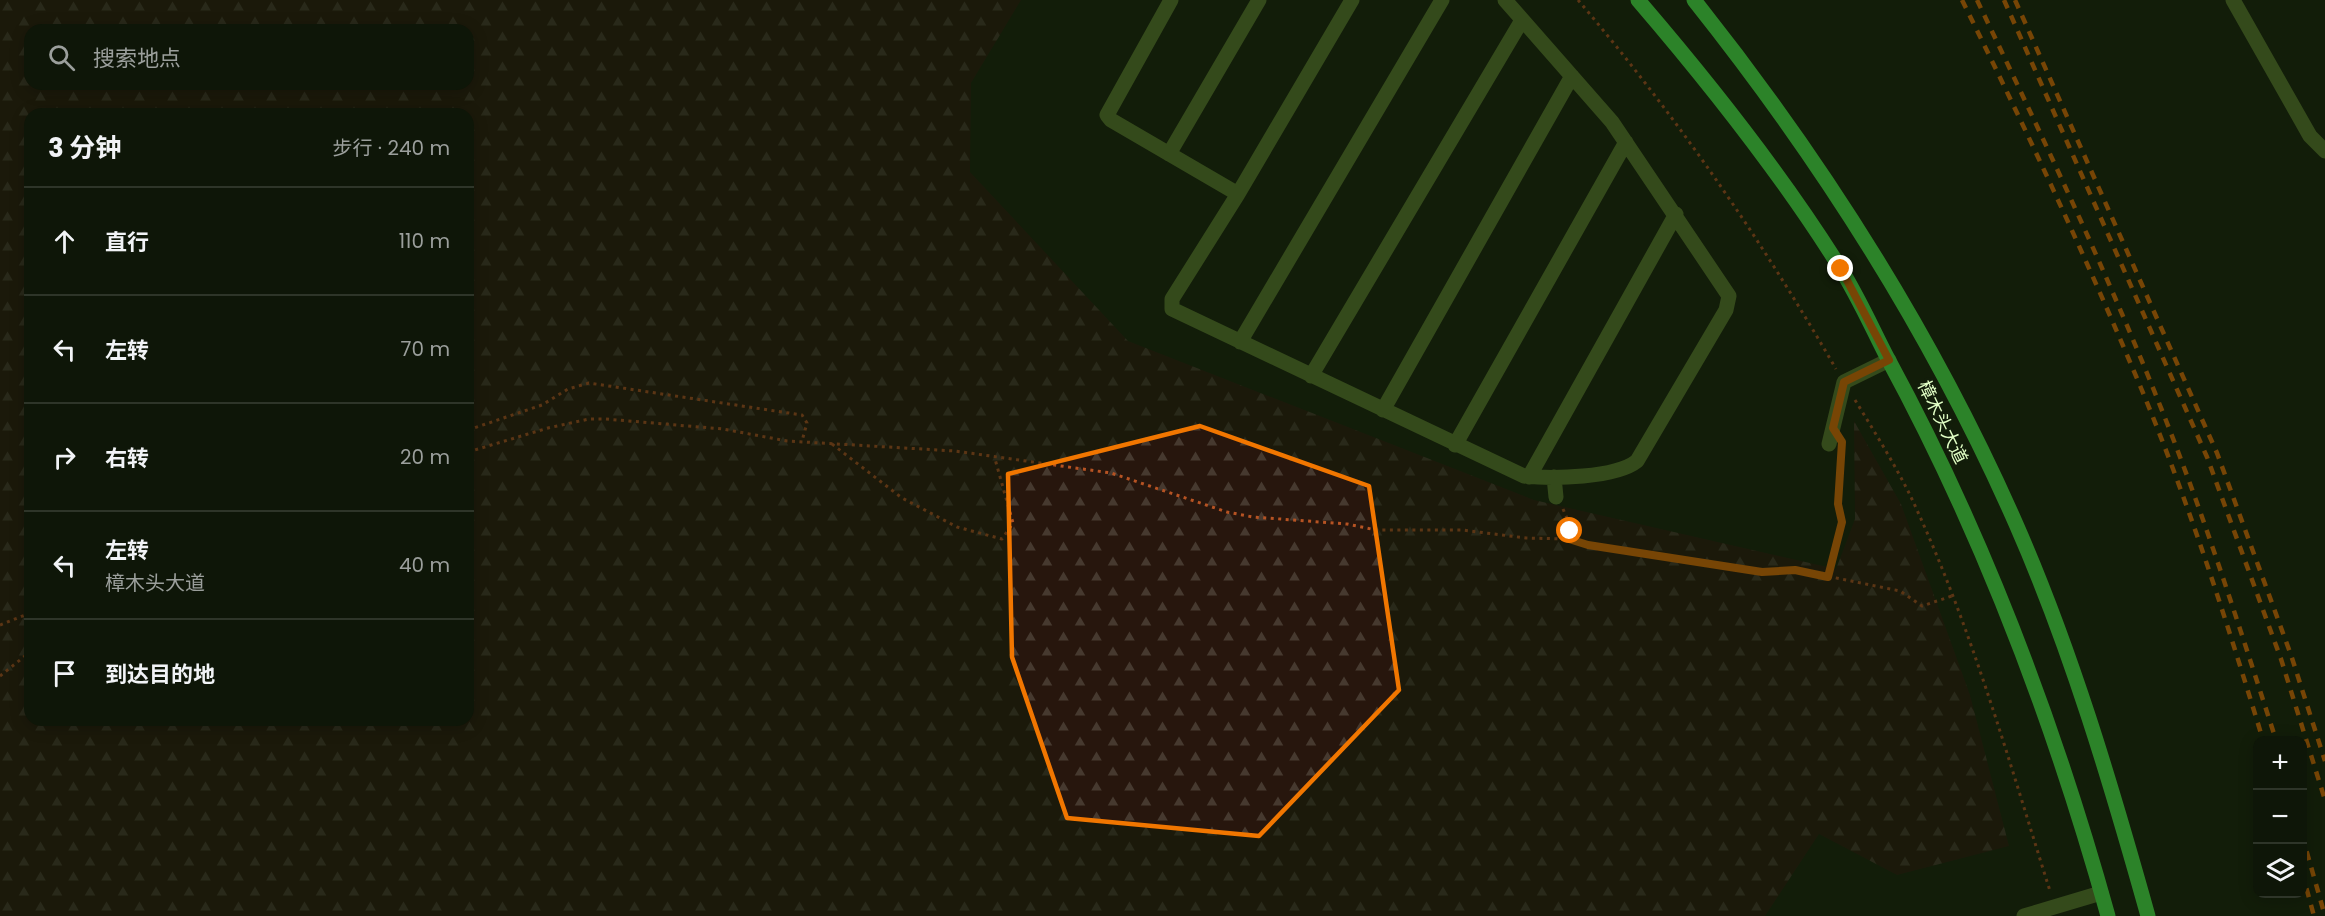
<!DOCTYPE html>
<html lang="zh">
<meta charset="utf-8">
<style>
body{margin:0;font-family:Poppins,"Noto Sans SC",sans-serif;background:#171f12;color:#f1f3f6}
.controls{position:absolute;right:18px;bottom:18px;display:grid;overflow:hidden;border-radius:12px;box-shadow:0 3px 15px #0003}
.controls button{width:54px;height:54px;display:grid;place-items:center;padding:0;border:0;border-bottom:2px solid #2e3529;background:#0e1608;color:#f1f3f6;font:30px sans-serif}
.stop{position:absolute;width:18px;height:18px;margin:-14px;border:4px solid #f17600;border-radius:50%;background:#fff}
.stop.end{background:#f17600;border-color:#fff;box-shadow:0 2px 6px #0008}
.list{margin:0;padding:0;list-style:none}
h2{display:flex;justify-content:space-between;align-items:center;height:78px;margin:0;padding:0 24px;font-size:26px}
h2 small{font-size:20px;font-weight:400;color:#9b9f9c}
.list li{display:grid;grid-template-columns:39px 1fr auto;gap:18px;align-items:center;box-sizing:border-box;height:108px;padding:0 24px;border-top:2px solid #2e3529}
.list b{display:block;font-size:22px;white-space:nowrap}
.list p{margin:0;font-size:20px;white-space:nowrap;color:#9b9f9c}
.list em{font-size:20px;font-style:normal;color:#9b9f9c}
.icon{flex:none;width:33px;height:33px;fill:none;stroke:currentColor;stroke-width:2;stroke-linecap:round;stroke-linejoin:round}
.map{position:relative;flex:none;width:2325px;height:916px;overflow:hidden}
.search{position:absolute;background:#0e1608;box-shadow:0 3px 15px #0003;left:24px;top:24px;width:450px;height:66px;display:flex;align-items:center;gap:15px;box-sizing:border-box;padding:0 21px;border-radius:18px;color:#9b9f9c;font-size:22px}
.panel{position:absolute;background:#0e1608;box-shadow:0 3px 15px #0003;left:24px;top:108px;width:450px;height:618px;border-radius:18px}
.map>svg:first-child{display:block}
</style>
<div class="map">
<svg width="2325" height="916" viewBox="0 0 2325 916">
<defs>
<pattern id="forest-firs" width="22" height="20" patternUnits="userSpaceOnUse" patternTransform="scale(1.5)"><rect width="22" height="20" fill="#27160d"/><path d="M5 1l3.5 6h-7zM16 11l3.5 6h-7z" fill="#46392f"/></pattern>
</defs>
<rect width="100%" height="100%" fill="#121d0a"/>
<path fill="url(#forest-firs)" fill-rule="evenodd" d="M0,0H1021L971,83L970,172L1128,341L1534,500L1836,569L1855,519L1854,421L1901,504L1970,695L2009,846L1897,875L1819,834L1765,916H0ZM30,30H468V84H30ZM30,114H468V720H30Z"/>
<g fill="none" stroke-linecap="round" stroke-linejoin="round">
<path stroke="#b65323" stroke-width="3" stroke-dasharray="3 4.5" stroke-linecap="butt" d="M1578,0C1677,117 1759,236 1836,369
M1855,400C1874,431 1894,463 1910,495C1970,622 2008,758 2050,891
M468,430L542,405L568,389L589,383L802,415L807,423L802,441
M832,444L902,498L957,527L1002,539L1013,523L995,459
M468,452L548,428L589,419H606L723,429L787,441L955,451L1111,473L1227,512L1253,517L1347,524L1376,530H1462L1526,538L1569,539L1588,545L1631,550L1762,571H1802L1900,591L1922,606L1952,596
M1563,509L1569,523V539
M1828,577L1841,529L1838,504L1841,455
M0,625L30,613
M0,676L30,652"/>
<path stroke="#5e8031" stroke-width="15" d="M1171,0L1107,115L1111,120L1238,194L1172,299V309L1524,476C1552,479 1616,478 1637,461L1726,310L1729,296L1612,122L1505,0
M2233,0L2310,136L2325,151
M1169,154L1259,0
M1238,194L1352,0
M1240,342L1442,0
M1311,376L1522,20
M1383,410L1572,76
M1829,444L1844,382L1889,360
M1455,445L1626,142
M1529,477L1676,214
M1554,477L1556,497
M2024,916L2101,893"/>
<path stroke="#4dff50" stroke-width="15" d="M1638,0C1711,85 1780,172 1839,266C1858,296 1872,328 1888,359C1984,536 2054,722 2108,916
M1694,0C1823,162 1932,333 2016,524C2071,649 2111,784 2148,916"/>
<path stroke="#f17600" stroke-width="4.5" stroke-dasharray="9 8" stroke-linecap="butt" d="M1962,0C2025,127 2086,257 2141,388C2189,503 2227,622 2263,740
M1977,0C2043,138 2109,276 2165,418C2207,524 2241,632 2276,740
M2004,0L2207,457L2281,659L2325,800
M2015,0L2217,453L2291,655L2325,761
M2302,835L2325,916
M2302,872L2314,916"/>
</g>
<g fill="none" stroke-linecap="round" stroke-linejoin="round">
<path stroke="#f17600" stroke-width="8" d="M1570,531L1569,539L1588,545L1762,572L1795,570L1828,577L1842,522L1838,504L1842,442L1833,428L1844,382L1889,360L1841,269"/>
</g>
<path d="M0 0H2325V916H0ZM1200,426L1369,486L1399,690L1259,836L1067,818L1012,657L1008,474Z" fill="#121d0a" fill-opacity=".55" fill-rule="evenodd"/>
<path fill="none" stroke="#f17600" stroke-width="4.5" stroke-linejoin="round" d="M1200,426L1369,486L1399,690L1259,836L1067,818L1012,657L1008,474Z"/>
<g text-anchor="middle" dominant-baseline="central" stroke-width="6" stroke-linejoin="round" paint-order="stroke">
<g font-size="18" fill="#e2ffc6" stroke="#121d0a">
<text transform="translate(1943 422) rotate(64)">樟木头大道</text>
</g>
</g>
</svg>
<div class="controls">
<button>+</button>
<button>−</button>
<button><svg class="icon" aria-label="layers" viewBox="0 0 24 24"><path d="M12 4l9 5-9 5-9-5zM3 14l9 5 9-5"/></svg></button>
</div>
<div class="stop" style="left:1570px;top:531px"></div>
<div class="stop end" style="left:1841px;top:269px"></div>
<div class="search"><svg class="icon" aria-label="search" viewBox="0 0 24 24"><circle cx="10" cy="10" r="6"/><path d="M15 15l6 6"/></svg>搜索地点</div>
<section class="panel">
<h2>3 分钟<small>步行 · 240 m</small></h2>
<ul class="list">
<li><svg class="icon" aria-label="ahead" viewBox="0 0 24 24"><path d="M12 20V5M6 11l6-6 6 6"/></svg><div><b>直行</b></div><em>110 m</em></li>
<li><svg class="icon" aria-label="left" viewBox="0 0 24 24"><path d="M17 20v-9H6M10 6l-5 5 5 5"/></svg><div><b>左转</b></div><em>70 m</em></li>
<li><svg class="icon" aria-label="right" viewBox="0 0 24 24"><path d="M7 20v-9h11M14 6l5 5-5 5"/></svg><div><b>右转</b></div><em>20 m</em></li>
<li><svg class="icon" aria-label="left" viewBox="0 0 24 24"><path d="M17 20v-9H6M10 6l-5 5 5 5"/></svg><div><b>左转</b><p>樟木头大道</p></div><em>40 m</em></li>
<li><svg class="icon" aria-label="arrive" viewBox="0 0 24 24"><path d="M6 21V4h12l-3 4 3 4H6"/></svg><div><b>到达目的地</b></div></li>
</ul>
</section>
</div>
